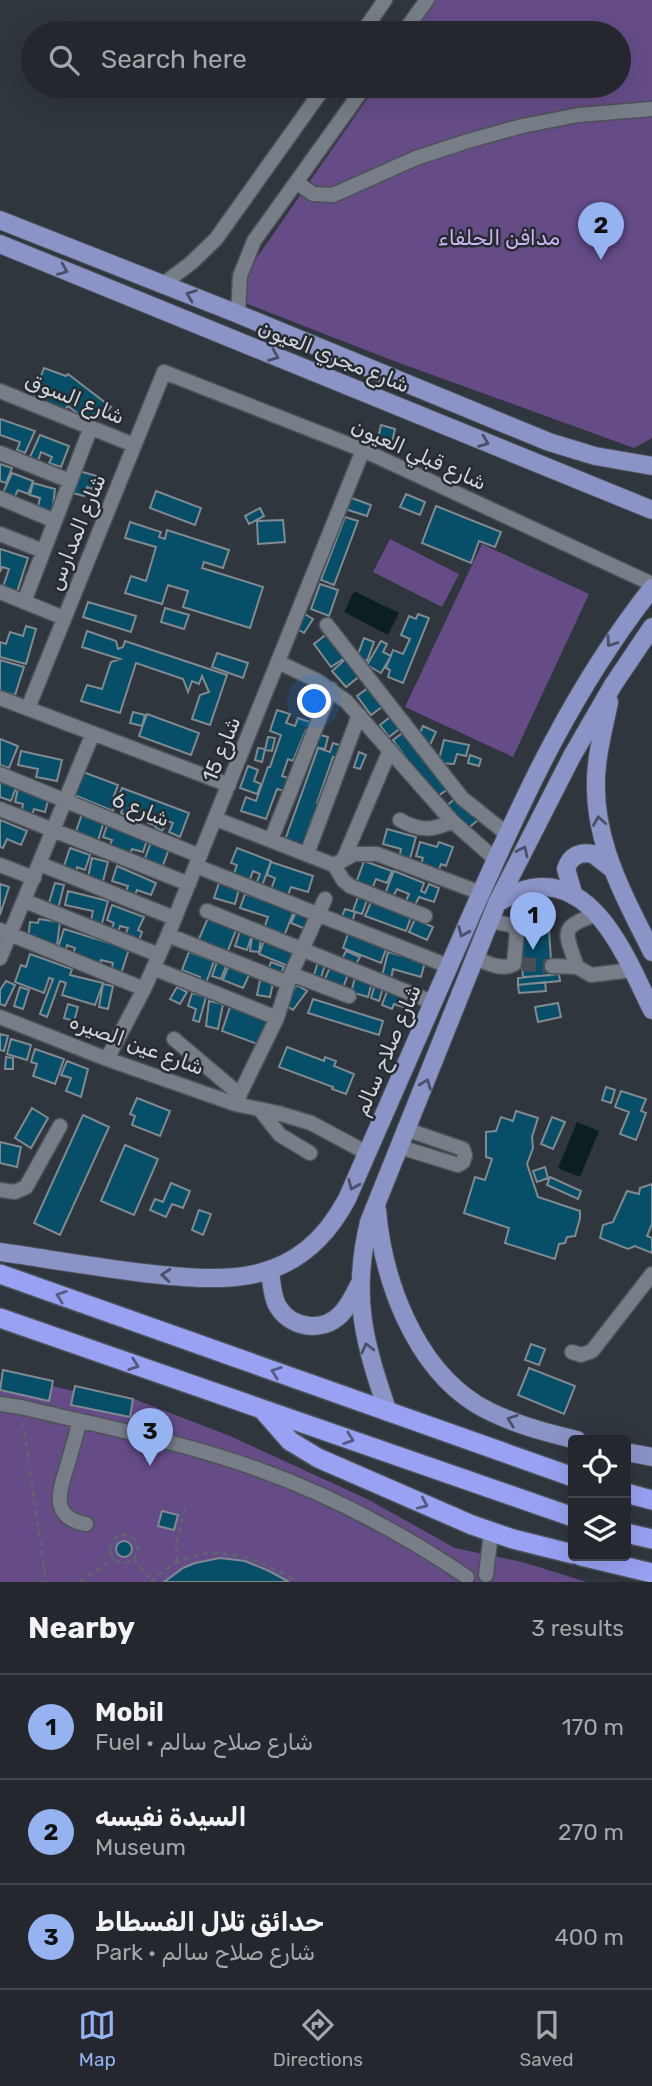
<!DOCTYPE html>
<meta charset="utf-8">
<style>
body{margin:0;font-family:Rubik,Vazirmatn,sans-serif;background:#2c3036;color:#f1f3f6}
.controls{position:absolute;right:21px;bottom:21px;display:grid;overflow:hidden;border-radius:7px;box-shadow:0 7px 28px #0002}
.controls button{width:63px;height:63px;display:grid;place-items:center;padding:0;border:0;border-bottom:2px solid #41444a;background:#24282e;color:#f1f3f6;font:35px sans-serif}
.you{position:absolute;left:315px;top:702px;width:24px;height:24px;margin:-18px;border:5px solid #fff;border-radius:50%;background:#1a73e8;box-shadow:0 0 0 10px #1a73e833}
.badge{display:grid;place-items:center;width:46px;height:46px;border-radius:50%;background:#95b2f1;color:#111;font-size:23px;font-weight:700}
.pin{position:absolute;translate:-50% -58px;filter:drop-shadow(0 2px 4px #0008)}
.pin::after{content:'';position:absolute;top:37px;width:24px;height:21px;background:inherit;clip-path:polygon(0 0,100% 0,50% 100%)}
.list{margin:0;padding:0;list-style:none}
h2{display:flex;justify-content:space-between;align-items:center;height:91px;margin:0;padding:0 28px;font-size:30px}
h2 small{font-size:23px;font-weight:400;color:#a3a6aa}
.list li{display:grid;grid-template-columns:46px 1fr auto;gap:21px;align-items:center;box-sizing:border-box;height:105px;padding:0 28px;border-top:2px solid #41444a}
.list b{display:block;font-size:26px;white-space:nowrap}
.list p{margin:0;font-size:23px;white-space:nowrap;color:#a3a6aa}
.list em{font-size:23px;font-style:normal;color:#a3a6aa}
.icon{flex:none;width:38px;height:38px;fill:none;stroke:currentColor;stroke-width:2;stroke-linecap:round;stroke-linejoin:round}
.map{position:relative;flex:none;width:652px;height:1582px;overflow:hidden}
.search{position:absolute;background:#24282e;box-shadow:0 7px 28px #0002;left:21px;right:21px;top:21px;height:77px;display:flex;align-items:center;gap:18px;box-sizing:border-box;padding:0 24px;border-radius:38px;color:#a3a6aa;font-size:26px}
.sheet{height:406px;background:#24282e}
nav{display:flex;justify-content:space-around;align-items:center;box-sizing:border-box;height:98px;border-top:2px solid #41444a;background:#24282e;font-size:19px;color:#a3a6aa}
nav a{display:grid;justify-items:center;gap:4px}
nav .on{color:#95b2f1}
.map>svg:first-child{display:block}
</style>
<div class="map">
<svg width="652" height="1582" viewBox="0 0 652 1582">
<rect width="100%" height="100%" fill="#30363e"/>
<path fill="#654c87" d="M435,0H652V438L634,448L394,361L235,299L242,279L376,86H619V33H411Z
M390,539L459,574L442,607L373,572Z
M482,544L589,594L513,757L405,707Z
M3,1370L53,1381L52,1386L74,1391L75,1386L134,1399L230,1436L367,1499L455,1548L522,1562L587,1582H0V1384Z"/>
<path fill="#0b1f21" d="M354,591L399,613L388,635L344,612Z
M577,1122L599,1131L580,1177L558,1168Z"/>
<path fill="#074e69" stroke="#808a90" stroke-width="2" d="M44,368L66,376L68,374L111,407L102,418L94,415L91,424L68,406L63,412L52,404L48,409L31,403Z
M0,419L35,431L25,453L17,450L20,442L0,435Z
M381,425L395,429L392,442L378,439Z
M40,435L69,446L61,467L49,463L52,457L41,452L38,461L30,457Z
M0,464L12,468L6,483L0,481Z
M75,470L97,476L93,489L87,487L84,496L69,492Z
M12,473L33,481L28,494L18,490L13,500L2,495Z
M33,483L55,489L52,514L37,510L40,498L30,495Z
M156,491L201,508L195,525L150,508Z
M406,494L425,502L420,515L400,507Z
M349,497L371,505L367,516L345,509Z
M436,506L501,532L495,547L479,541L471,563L422,543Z
M260,508L264,516L249,524L245,516Z
M345,517L358,521L334,585L321,580Z
M283,520L285,542L258,544L257,521Z
M130,522L161,532L159,537L165,539L167,530L229,550L223,568L204,562L202,568L263,587L250,628L183,607L188,591L168,585L162,604L125,593L131,576L146,581L156,547L125,538Z
M0,549L28,558L17,592L3,587L9,569L2,567L0,572Z
M320,584L338,590L329,616L311,609Z
M88,602L136,616L131,632L83,617Z
M165,608L189,615L184,629L161,622Z
M303,613L313,619L304,633L294,627Z
M418,614L429,618L403,683L388,677L390,670L386,668L393,650L403,654L410,639L401,635L409,616L416,619Z
M26,626L36,629L26,664L0,657V642L6,644L10,632L23,636Z
M87,631L116,641L118,649L123,647L125,641L227,675L210,725L192,719L200,695L209,692L202,676L199,684L192,681L188,692L183,679L136,663L120,713L81,701L87,685L102,689L111,662L120,659L82,647Z
M328,633L346,657L331,667L314,644Z
M364,638L374,642L367,661L357,657Z
M381,641L387,644L383,652L391,656L381,673L367,665Z
M217,653L248,663L243,678L212,667Z
M347,658L361,675L346,687L332,671Z
M0,660L24,667L15,695L0,691Z
M372,685L386,704L371,715L357,696Z
M277,710L290,714L286,723L295,726L298,718L316,724L313,732L306,730L293,761L288,759L282,776L288,778L284,791L277,789L266,819L241,811L246,797L256,801L268,767H270L281,735L270,731Z
M133,712L145,715L142,726L130,723Z
M147,714L199,733L191,755L139,736Z
M394,714L403,726L389,737L380,725Z
M423,726L436,732L430,745L417,739Z
M408,729L451,787L435,798L393,740Z
M317,734L328,737L325,749L314,747Z
M268,737L275,738L272,751L265,750Z
M0,739L18,746L9,768L0,765Z
M444,740L469,745L466,756L457,754L454,764L438,763Z
M333,743L345,747L341,759L333,757L317,803L324,806L318,821L312,819L303,846L285,840L318,748L330,752Z
M258,748L265,749L262,762L255,760Z
M21,751L62,760L57,781L36,777L38,769L18,765Z
M359,752L366,755L360,769L354,767Z
M470,755L481,759L479,766L468,763Z
M248,766L258,770L254,781L261,784L257,794L240,788Z
M83,772L118,785L112,801L116,803L113,811L74,795Z
M0,778L17,785L11,801L0,797Z
M122,788L189,813L180,837L169,832L173,823L156,817L153,825L148,823L151,815L130,806L126,815L121,813L124,804L117,801Z
M18,789L49,797L45,812L34,809L31,818L21,815L23,804L15,802Z
M458,796L478,820L465,831L445,807Z
M82,814L104,821L97,844L74,837Z
M160,819L167,823L162,831L155,827Z
M0,820L27,831L21,845L7,839L3,848L0,847Z
M108,823L148,837L143,852L132,849L129,857L108,850L112,840L103,837Z
M387,829L416,837L409,862L399,859L401,849L383,844Z
M152,839L170,846L161,871L143,864Z
M420,842L437,847L439,842L453,847L446,866L441,864L438,872L420,867L423,858L416,856Z
M70,848L90,855L85,870L77,867L75,876L62,872Z
M237,848L271,861L262,886L256,884L260,874L253,871L249,882L233,876L237,865L231,863Z
M92,858L108,862L102,885L87,882Z
M364,861L392,871L387,883L376,879L372,889L356,883Z
M271,862L313,876L308,892L291,887L288,895L271,890L275,878L267,875Z
M117,866L156,883L151,895L137,890L133,900L124,897L128,886L112,881Z
M394,871L424,883L421,891L425,893L429,884L439,888L434,902L419,897L415,905L406,901L409,894L397,889L393,897L385,894Z
M55,883L64,885L58,909L48,906Z
M219,883L239,889L235,904L214,898Z
M0,884L9,887L0,915Z
M68,891L108,901L101,927L90,925L93,911L65,905Z
M245,894L294,911L284,936L264,929L268,917L240,908Z
M358,897L367,900L362,914L353,911Z
M371,902L411,917L406,931L365,916Z
M112,905L144,917L138,930L142,932L138,943L124,938L128,928L120,926L117,935L110,932L114,923L107,920Z
M345,909L355,912L352,923L341,919Z
M297,910L315,919L310,931L291,923Z
M208,918L236,930L227,953L198,941Z
M39,919L60,922L57,945L28,941L30,922L38,923Z
M415,919L433,927L427,940L409,932Z
M64,929L129,949L121,974L111,971L113,963L101,960L99,966L72,957L75,948L67,945L65,953L57,951Z
M549,930L552,975L523,977L519,932Z
M240,931L252,935L247,950L235,946Z
M348,934L386,949L381,963L343,948Z
M252,937L261,938L259,952L250,951Z
M264,941L293,953L288,966L259,954Z
M346,951L360,957L355,966L342,959Z
M189,952L214,961L206,983L199,980L200,977L182,970Z
M388,952L425,962L421,977L393,969L391,979L382,976Z
M30,954L72,969L70,975L103,983L95,1005L62,995L66,983L60,981L47,1017L40,1014L53,979L49,978L44,993L15,982L21,965L26,967Z
M217,962L226,966L221,979L212,976Z
M271,962L284,967L281,974L268,970Z
M318,962L325,965L320,980L313,978Z
M228,967L249,975L243,988L223,980Z
M330,967L348,974L343,988L324,981Z
M559,974L560,981L518,985V978Z
M355,978L372,982L368,997L351,992Z
M260,980L273,983L270,997L257,995Z
M6,981L15,985L5,1006L0,1004V990Z
M545,982L546,991L519,993L518,985Z
M103,984L113,986L108,1009L99,1007Z
M297,985L307,991L293,1010L284,1004Z
M375,985L383,988L379,1001L371,998Z
M20,987L29,990L23,1009L14,1006Z
M177,987L187,992L180,1004L170,999Z
M388,989L408,996L403,1007L394,1004L392,1009L382,1005Z
M192,993L206,997L199,1022L193,1020L196,1009L188,1006Z
M313,999L383,1021L379,1035L308,1013Z
M209,1001L223,1004L218,1029L206,1026Z
M558,1003L561,1017L538,1022L535,1007Z
M68,1004L78,1007L74,1021L64,1018Z
M230,1007L268,1020L260,1045L222,1031Z
M0,1034L8,1036L4,1051L0,1050Z
M11,1039L31,1045L27,1060L7,1054Z
M287,1047L324,1061L325,1057L336,1061L334,1066L354,1074L346,1094L332,1089L333,1087L279,1067Z
M35,1049L64,1059L55,1084L33,1076L37,1064L31,1062Z
M6,1057L13,1058V1069H5Z
M67,1061L88,1069L81,1097L66,1091L71,1078L61,1075Z
M606,1087L615,1090L611,1103L602,1100Z
M621,1091L646,1099L641,1111L646,1113L636,1140L620,1134L629,1112L615,1107Z
M137,1098L170,1111L160,1136L132,1125L135,1116L130,1114Z
M32,1108L48,1118L31,1148L15,1138Z
M516,1111L538,1118L532,1137L533,1148L527,1164L538,1197L580,1211V1218L575,1236L567,1237L565,1243L559,1244L555,1259L505,1243L509,1228L464,1213L475,1177L485,1180L492,1159L486,1157V1132L496,1131L501,1117L513,1121Z
M83,1115L109,1127L60,1235L34,1223Z
M552,1117L565,1122L553,1149L541,1144Z
M0,1142L21,1147L17,1167L0,1163Z
M125,1145L158,1159L134,1215L101,1201Z
M545,1167L548,1178L537,1182L533,1171Z
M550,1177L581,1191L578,1199L547,1185Z
M171,1183L190,1191L183,1208L172,1204L166,1217L150,1210L155,1199L163,1202Z
M652,1184V1224L647,1236L652,1238V1253L635,1246L628,1249L600,1238L603,1225L613,1222L627,1191L639,1194L640,1188Z
M199,1210L211,1214L203,1235L192,1230Z
M531,1344L545,1349L539,1365L525,1360Z
M529,1368L575,1386L564,1414L518,1395Z
M3,1370L53,1381L49,1401L0,1390Z
M75,1386L133,1399L130,1417L71,1405Z
M162,1511L178,1515L174,1530L158,1526Z
M116 1549a8 8 0 1 1 16 0a8 8 0 1 1-16 0Z
M220,1558L245,1561L269,1571L289,1582H164L183,1568L195,1563Z"/>
<g fill="none" stroke-linecap="round" stroke-linejoin="round">
<path stroke="#484e56" stroke-width="14" stroke-dasharray="14 7" stroke-linecap="butt" d="M522,964L552,966"/>
<g stroke="#4c5257" stroke-width="17">
<path id="minor" d="M362,33L385,0
M403,33L427,0
M296,182L313,194L333,195L416,158L468,141L522,126L578,115L652,109
M163,284L191,263L216,239L325,86
M238,314L240,276L254,241L365,86
M0,391L134,445
M0,453L70,481
M0,498L55,521
M0,534L43,551
M0,592L64,618
M24,602L91,427
M327,625L462,798L507,834
M278,662L316,680L346,701L452,821L495,859
M0,698L229,785
M28,708L164,372L363,450L652,584
M0,774L200,856
M0,809L189,884
M216,819L334,865L343,880L350,886L425,916
M400,820C419,831 433,831 452,821
M271,840L331,689
M307,854L359,715
M344,858L390,750
M40,864L174,918
M0,865L34,878
M334,865L354,854H377L481,893
M196,866L448,966
M25,901L159,955
M207,911L432,1002
M597,914C558,928 565,931 577,967L591,975L632,970
M0,930L144,989
M168,935L288,983
M0,958L93,733
M475,958C488,963 501,971 514,964L517,931L511,925L489,921
M552,966L577,967
M153,968L277,1018
M291,974L349,996
M0,1017L107,1059L235,1104L278,1113L311,1123L367,1153
M174,1039L239,1094
M107,1059L144,989L168,935L363,450
M235,1104L277,1018L291,974L325,899
M260,1110L280,1135L310,1153
M400,1147L458,1165L463,1162L465,1155L463,1149L408,1130
M0,1190L15,1192L26,1187L60,1126
M572,1352L581,1355L592,1351L652,1274
M0,1404L21,1407C87,1423 154,1436 218,1456C308,1483 390,1525 467,1577
M80,1421C76,1435 72,1449 68,1463C60,1490 48,1517 86,1524
M486,1575L491,1532"/>
</g>
<g stroke="#4c5257" stroke-width="20">
<path id="major" d="M0,220L238,314L549,442L595,456L652,466
M0,244L652,510
M609,702C605,723 599,744 597,765C589,834 622,892 652,952
M574,896L566,869C570,856 580,851 593,854L611,868
M497,903C508,897 519,890 532,888C597,877 629,964 652,1010
M377,1210C383,1280 414,1365 476,1404C506,1422 543,1432 577,1440
M0,1252C48,1259 95,1267 143,1273C230,1283 300,1287 347,1199C391,1100 433,1001 477,902C527,789 575,686 652,588
M270,1270C271,1281 272,1293 276,1303C288,1328 322,1334 341,1314C349,1306 354,1295 359,1285
M388,1412C364,1342 351,1297 369,1222L497,903L572,756L613,685L652,627
M626,1452L652,1457"/>
</g>
<g stroke="#4c5257" stroke-width="22">
<path id="highway" d="M0,1274L573,1477
M0,1318L573,1517
M262,1409L290,1441L318,1458L472,1525L513,1539L573,1554
M626,1493L652,1500
M626,1533L652,1539
M581,1556L652,1573"/>
</g>
<path stroke="#61666d" stroke-width="2.5" stroke-dasharray="5 5" stroke-linecap="butt" d="M23,1422L46,1582
M110 1549a14 14 0 1 1 28 0a14 14 0 1 1-28 0Z
M133,1559L152,1581
M177,1562L176,1543L186,1505
M80,1582L114,1558
M151,1582C196,1536 249,1552 297,1582"/>
<use href="#minor" stroke="#787e87" stroke-width="14"/>
<use href="#major" stroke="#8b93c7" stroke-width="18"/>
<use href="#highway" stroke="#98a1f2" stroke-width="19"/>
</g>
<defs><path id="oneway-chevron" d="M-2-3.5L2.5 0L-2 3.5" fill="none" stroke-width="1.6" stroke-linecap="round" stroke-linejoin="round" transform="scale(1.75)"/></defs>
<g stroke="#4a5067">
<use href="#oneway-chevron" transform="translate(63 270) rotate(22)"/>
<use href="#oneway-chevron" transform="translate(191 295) rotate(-159)"/>
<use href="#oneway-chevron" transform="translate(274 356) rotate(22)"/>
<use href="#oneway-chevron" transform="translate(484 442) rotate(22)"/>
<use href="#oneway-chevron" transform="translate(611 642) rotate(125)"/>
<use href="#oneway-chevron" transform="translate(599 821) rotate(-99)"/>
<use href="#oneway-chevron" transform="translate(523 851) rotate(-64)"/>
<use href="#oneway-chevron" transform="translate(463 932) rotate(114)"/>
<use href="#oneway-chevron" transform="translate(426 1084) rotate(-69)"/>
<use href="#oneway-chevron" transform="translate(353 1185) rotate(114)"/>
<use href="#oneway-chevron" transform="translate(166 1275) rotate(-175)"/>
<use href="#oneway-chevron" transform="translate(367 1348) rotate(-104)"/>
<use href="#oneway-chevron" transform="translate(512 1420) rotate(-160)"/>
</g>
<g stroke="#545b7f">
<use href="#oneway-chevron" transform="translate(61 1296) rotate(-160)"/>
<use href="#oneway-chevron" transform="translate(134 1365) rotate(19)"/>
<use href="#oneway-chevron" transform="translate(276 1372) rotate(-160)"/>
<use href="#oneway-chevron" transform="translate(349 1439) rotate(19)"/>
<use href="#oneway-chevron" transform="translate(423 1504) rotate(24)"/>
</g>
<g text-anchor="middle" dominant-baseline="central" stroke-width="5" stroke-linejoin="round" paint-order="stroke">
<g font-size="21" fill="#ceb4f6" stroke="#272c33">
<text x="499" y="237">مدافن الحلفاء</text>
</g>
<g font-size="21" fill="#d2d6db" stroke="#272c33">
<text transform="translate(334 356) rotate(22)">شارع مجري العيون</text>
<text transform="translate(75 398) rotate(22)">شارع السوق</text>
<text transform="translate(419 454) rotate(24)">شارع قبلي العيون</text>
<text transform="translate(76 532) rotate(-68)">شارع المدارس</text>
<text transform="translate(221 749) rotate(-68)">شارع 15</text>
<text transform="translate(141 809) rotate(22)">شارع 6</text>
<text transform="translate(137 1044) rotate(20)">شارع عين الصيره</text>
<text transform="translate(387 1050) rotate(-67)">شارع صلاح سالم</text>
</g>
</g>
</svg>
<div class="controls">
<button><svg class="icon" aria-label="locate" viewBox="0 0 24 24"><circle cx="12" cy="12" r="6"/><path d="M12 2v4M12 18v4M2 12h4M18 12h4"/></svg></button>
<button><svg class="icon" aria-label="layers" viewBox="0 0 24 24"><path d="M12 4l9 5-9 5-9-5zM3 14l9 5 9-5"/></svg></button>
</div>
<div class="you"></div>
<div class="pin badge" style="left:533px;top:950px">1</div>
<div class="pin badge" style="left:601px;top:260px">2</div>
<div class="pin badge" style="left:150px;top:1466px">3</div>
<div class="search"><svg class="icon" aria-label="search" viewBox="0 0 24 24"><circle cx="10" cy="10" r="6"/><path d="M15 15l6 6"/></svg>Search here</div>
</div>
<section class="sheet">
<h2>Nearby<small>3 results</small></h2>
<ul class="list">
<li><span class="badge">1</span><div><b>Mobil</b><p>Fuel · شارع صلاح سالم</p></div><em>170 m</em></li>
<li><span class="badge">2</span><div><b>السيدة نفيسه</b><p>Museum</p></div><em>270 m</em></li>
<li><span class="badge">3</span><div><b>حدائق تلال الفسطاط</b><p>Park · شارع صلاح سالم</p></div><em>400 m</em></li>
</ul>
</section>
<nav>
<a class="on"><svg class="icon" aria-label="map" viewBox="0 0 24 24"><path d="M3 6l6-2 6 2 6-2v14l-6 2-6-2-6 2zM9 4v14M15 6v14"/></svg>Map</a>
<a><svg class="icon" aria-label="directions" viewBox="0 0 24 24"><path d="M12 3l9 9-9 9-9-9zM9 14v-3h6M13 9l2 2-2 2"/></svg>Directions</a>
<a><svg class="icon" aria-label="saved" viewBox="0 0 24 24"><path d="M7 4h10v16l-5-4-5 4z"/></svg>Saved</a>
</nav>
